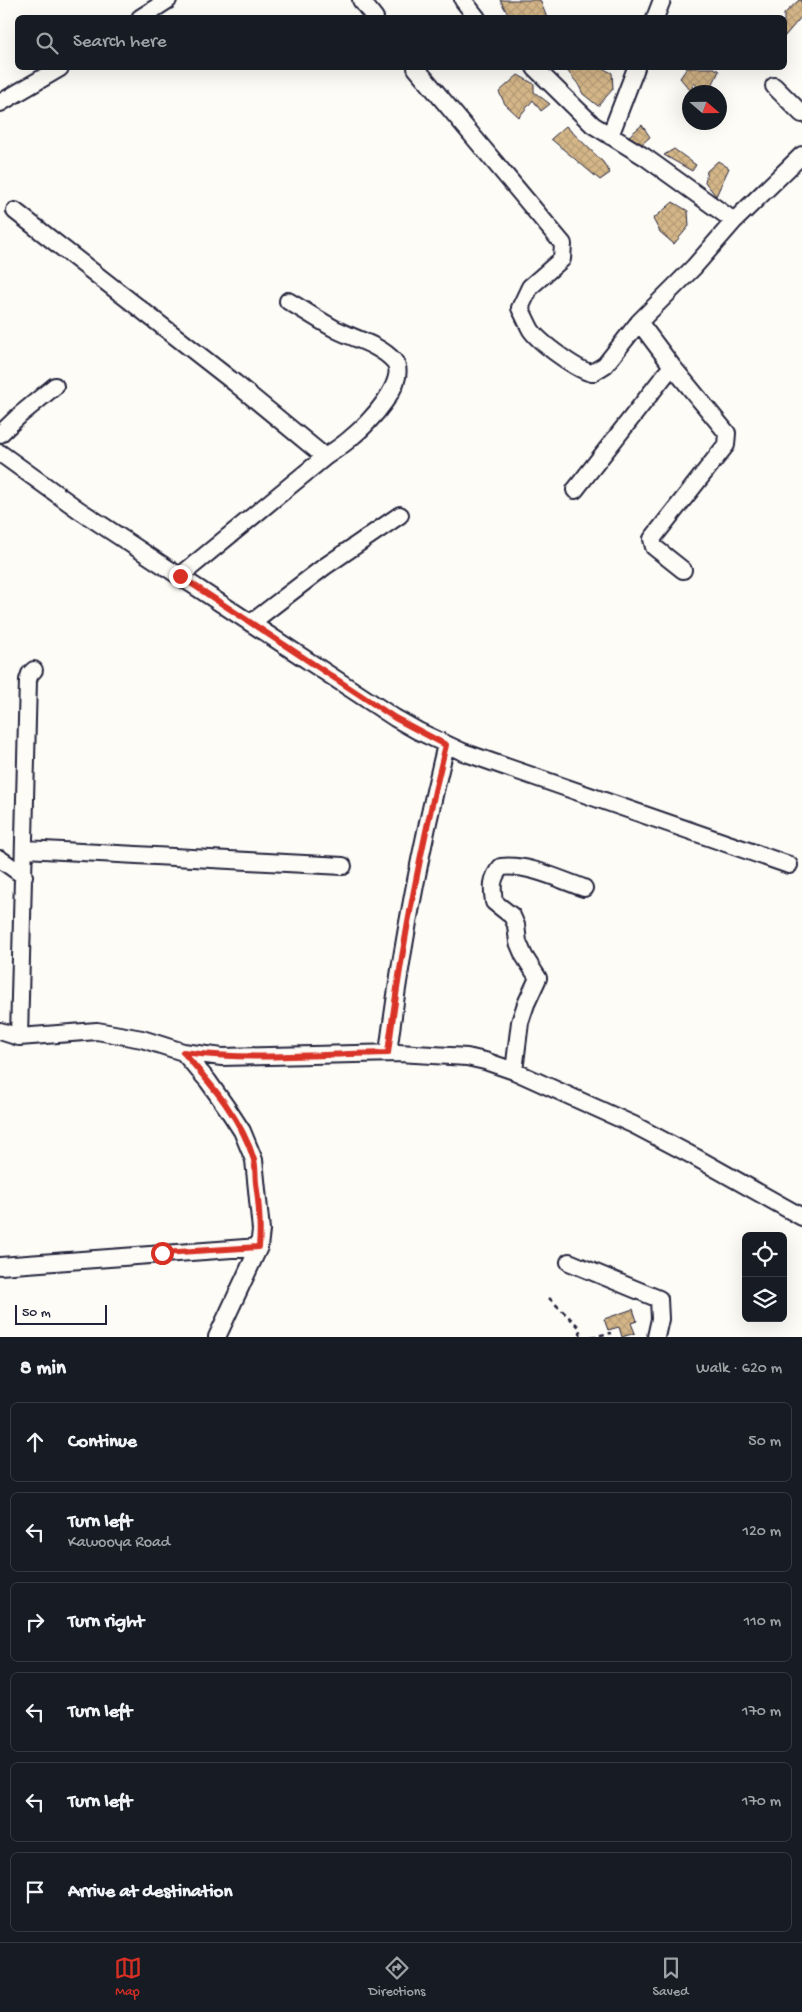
<!DOCTYPE html>
<meta charset="utf-8">
<style>
body{margin:0;font-family:"Gochi Hand",sans-serif;background:#20242c;color:#f1f3f6}
.controls{position:absolute;right:15px;bottom:15px;display:grid;overflow:hidden;border-radius:8px;box-shadow:0 5px 20px #0002}
.controls button{width:45px;height:45px;display:grid;place-items:center;padding:0;border:0;border-bottom:1px solid #363941;background:#171b24;color:#f1f3f6;font:25px sans-serif}
.compass{position:absolute;left:682px;top:85px;width:45px;height:45px;border-radius:50%;background:#171b24;box-shadow:0 5px 20px #0002;rotate:110deg}
.scale{position:absolute;left:15px;bottom:12px;width:92px;box-sizing:border-box;padding-left:5px;border:2px solid #22223b;border-top:0;font-size:14px;line-height:18px;white-space:nowrap;color:#22223b;-webkit-text-stroke:4px #fdfcf7;paint-order:stroke}
.stop{position:absolute;width:15px;height:15px;margin:-11px;border:4px solid #d93025;border-radius:50%;background:#fff}
.stop.end{background:#d93025;border-color:#fff;box-shadow:0 1px 5px #0008}
.list{margin:0;padding:0;list-style:none}
h2{display:flex;justify-content:space-between;align-items:center;height:65px;margin:0;padding:0 20px;font-size:21px}
h2 small{font-size:16px;font-weight:400;color:#9ea1a6}
.list li{display:grid;grid-template-columns:32px 1fr auto;gap:15px;align-items:center;box-sizing:border-box;height:80px;margin:0 10px 10px;padding:0 10px;border:1px solid #363941;border-radius:8px}
.list b{display:block;font-size:19px;white-space:nowrap}
.list p{margin:0;font-size:16px;white-space:nowrap;color:#9ea1a6}
.list em{font-size:16px;font-style:normal;color:#9ea1a6}
.icon{flex:none;width:28px;height:28px;fill:none;stroke:currentColor;stroke-width:2;stroke-linecap:round;stroke-linejoin:round}
.map{position:relative;flex:none;width:802px;height:1337px;overflow:hidden}
.search{position:absolute;background:#171b24;box-shadow:0 5px 20px #0002;left:15px;right:15px;top:15px;height:55px;display:flex;align-items:center;gap:12px;box-sizing:border-box;padding:0 18px;border-radius:8px;color:#9ea1a6;font-size:19px}
.sheet{height:605px;background:#171b24}
nav{display:flex;justify-content:space-around;align-items:center;box-sizing:border-box;height:70px;border-top:1px solid #363941;background:#171b24;font-size:14px;color:#9ea1a6}
nav a{display:grid;justify-items:center;gap:2px}
nav .on{color:#d93025}
.map>svg:first-child{display:block}
</style>
<div class="map">
<svg width="802" height="1337" viewBox="0 0 802 1337">
<defs>
<pattern id="building-cross-hatch" width="8" height="8" patternUnits="userSpaceOnUse" patternTransform="scale(1.25)"><rect width="8" height="8" fill="#d4b688"/><path d="M0 0l8 8M0 8l8-8" fill="none" stroke="#b69c76"/></pattern>
</defs>
<rect width="100%" height="100%" fill="#fdfcf7"/>
<filter id="ink" filterUnits="userSpaceOnUse"><feTurbulence type="fractalNoise" baseFrequency=".02" numOctaves="2"/><feDisplacementMap in="SourceGraphic" scale="10" xChannelSelector="R" yChannelSelector="G"/><feConvolveMatrix kernelMatrix="1 2 1 2 8 2 1 2 1" color-interpolation-filters="sRGB"/></filter>
<g filter="url(#ink)">
<path fill="url(#building-cross-hatch)" stroke="#22223b" d="M500,0H540L547,18H510Z
M799,0H802V16L784,37V14Z
M565,68H602L612,73L613,89L598,106L583,94L578,84Z
M687,68H714L719,71L709,92H702L694,83L691,91L680,78Z
M518,75L534,84V92L550,104L541,111L533,100L519,117L505,104L499,92Z
M642,125L650,137L642,144L629,136Z
M566,126L603,162L610,173L600,180L551,139Z
M674,149L696,165L692,171L664,155Z
M718,161L729,168L716,196L705,182L707,171Z
M673,202L688,211L689,226L674,244L660,232L653,219Z
M633,1309L637,1321L631,1323L635,1333L622,1337L619,1327L608,1330L604,1319Z"/>
<g fill="none" stroke-linecap="round" stroke-linejoin="round">
<g stroke="#22223b" stroke-width="20">
<path id="minor" d="M361,0L375,18
M463,0L477,18
M140,18L168,0
M655,18L662,0
M416,68L563,244L562,259L530,287L520,308C524,315 527,323 531,330C539,342 578,371 592,373L605,365L639,322L694,267L734,221L802,155
M535,68L593,125L645,157L734,221
M774,86L802,114
M0,103L60,68
M610,136L636,68
M15,211L235,383L325,457L180,576
M288,301C304,310 320,321 337,330C355,339 380,345 394,361C410,380 367,425 353,436C345,444 335,450 325,457
M639,322L672,366L727,433L726,445L652,539L654,547L683,570
M0,434L21,414L55,386
M0,453L79,510L395,718L418,731L463,752L789,865
M575,490L672,366
M251,623L324,567L400,515
M25,849L343,866
M0,859L24,876
M0,1031L19,1037L97,1031L142,1039L183,1052L222,1057L398,1053L467,1057L485,1061L514,1071L634,1125L695,1157L802,1217
M19,1037L28,680L30,674L34,670
M183,1052L208,1081L227,1108L242,1131L254,1160L261,1230L259,1247L217,1337
M388,1053C401,950 421,846 446,745
M514,1071L520,1022L526,1004L538,978L524,956L518,942L516,925L512,916L494,902C492,888 491,878 501,867C529,864 558,879 584,888
M569,1262L659,1299L660,1319L656,1337
M0,1266L259,1247"/>
</g>
<path stroke="#22223b" stroke-width="2.5" stroke-dasharray="5 4" stroke-linecap="butt" d="M549,1298L579,1327L581,1337
M591,1337L611,1333"/>
<use href="#minor" stroke="#fdfcf7" stroke-width="16"/>
</g>
</g>
<g fill="none" stroke-linecap="round" stroke-linejoin="round" filter="url(#ink)">
<path stroke="#d93025" stroke-width="6" d="M162,1253L259,1247C261,1225 259,1204 256,1183C255,1175 256,1167 254,1160C242,1119 210,1083 183,1052C253,1061 318,1054 388,1053C401,950 421,846 446,745L395,718L180,576"/>
</g>
</svg>
<div class="controls">
<button><svg class="icon" aria-label="locate" viewBox="0 0 24 24"><circle cx="12" cy="12" r="6"/><path d="M12 2v4M12 18v4M2 12h4M18 12h4"/></svg></button>
<button><svg class="icon" aria-label="layers" viewBox="0 0 24 24"><path d="M12 4l9 5-9 5-9-5zM3 14l9 5 9-5"/></svg></button>
</div>
<svg class="compass" viewBox="-18 -18 36 36"><path d="M0-13l5 13h-10z" fill="#e53935"/><path d="M0 13l5-13h-10z" fill="#9ea1a6"/></svg>
<div class="scale">50 m</div>
<div class="stop" style="left:162px;top:1253px"></div>
<div class="stop end" style="left:180px;top:576px"></div>
<div class="search"><svg class="icon" aria-label="search" viewBox="0 0 24 24"><circle cx="10" cy="10" r="6"/><path d="M15 15l6 6"/></svg>Search here</div>
</div>
<section class="sheet">
<h2>8 min<small>Walk · 620 m</small></h2>
<ul class="list">
<li><svg class="icon" aria-label="ahead" viewBox="0 0 24 24"><path d="M12 20V5M6 11l6-6 6 6"/></svg><div><b>Continue</b></div><em>50 m</em></li>
<li><svg class="icon" aria-label="left" viewBox="0 0 24 24"><path d="M17 20v-9H6M10 6l-5 5 5 5"/></svg><div><b>Turn left</b><p>Kawooya Road</p></div><em>120 m</em></li>
<li><svg class="icon" aria-label="right" viewBox="0 0 24 24"><path d="M7 20v-9h11M14 6l5 5-5 5"/></svg><div><b>Turn right</b></div><em>110 m</em></li>
<li><svg class="icon" aria-label="left" viewBox="0 0 24 24"><path d="M17 20v-9H6M10 6l-5 5 5 5"/></svg><div><b>Turn left</b></div><em>170 m</em></li>
<li><svg class="icon" aria-label="left" viewBox="0 0 24 24"><path d="M17 20v-9H6M10 6l-5 5 5 5"/></svg><div><b>Turn left</b></div><em>170 m</em></li>
<li><svg class="icon" aria-label="arrive" viewBox="0 0 24 24"><path d="M6 21V4h12l-3 4 3 4H6"/></svg><div><b>Arrive at destination</b></div></li>
</ul>
</section>
<nav>
<a class="on"><svg class="icon" aria-label="map" viewBox="0 0 24 24"><path d="M3 6l6-2 6 2 6-2v14l-6 2-6-2-6 2zM9 4v14M15 6v14"/></svg>Map</a>
<a><svg class="icon" aria-label="directions" viewBox="0 0 24 24"><path d="M12 3l9 9-9 9-9-9zM9 14v-3h6M13 9l2 2-2 2"/></svg>Directions</a>
<a><svg class="icon" aria-label="saved" viewBox="0 0 24 24"><path d="M7 4h10v16l-5-4-5 4z"/></svg>Saved</a>
</nav>
